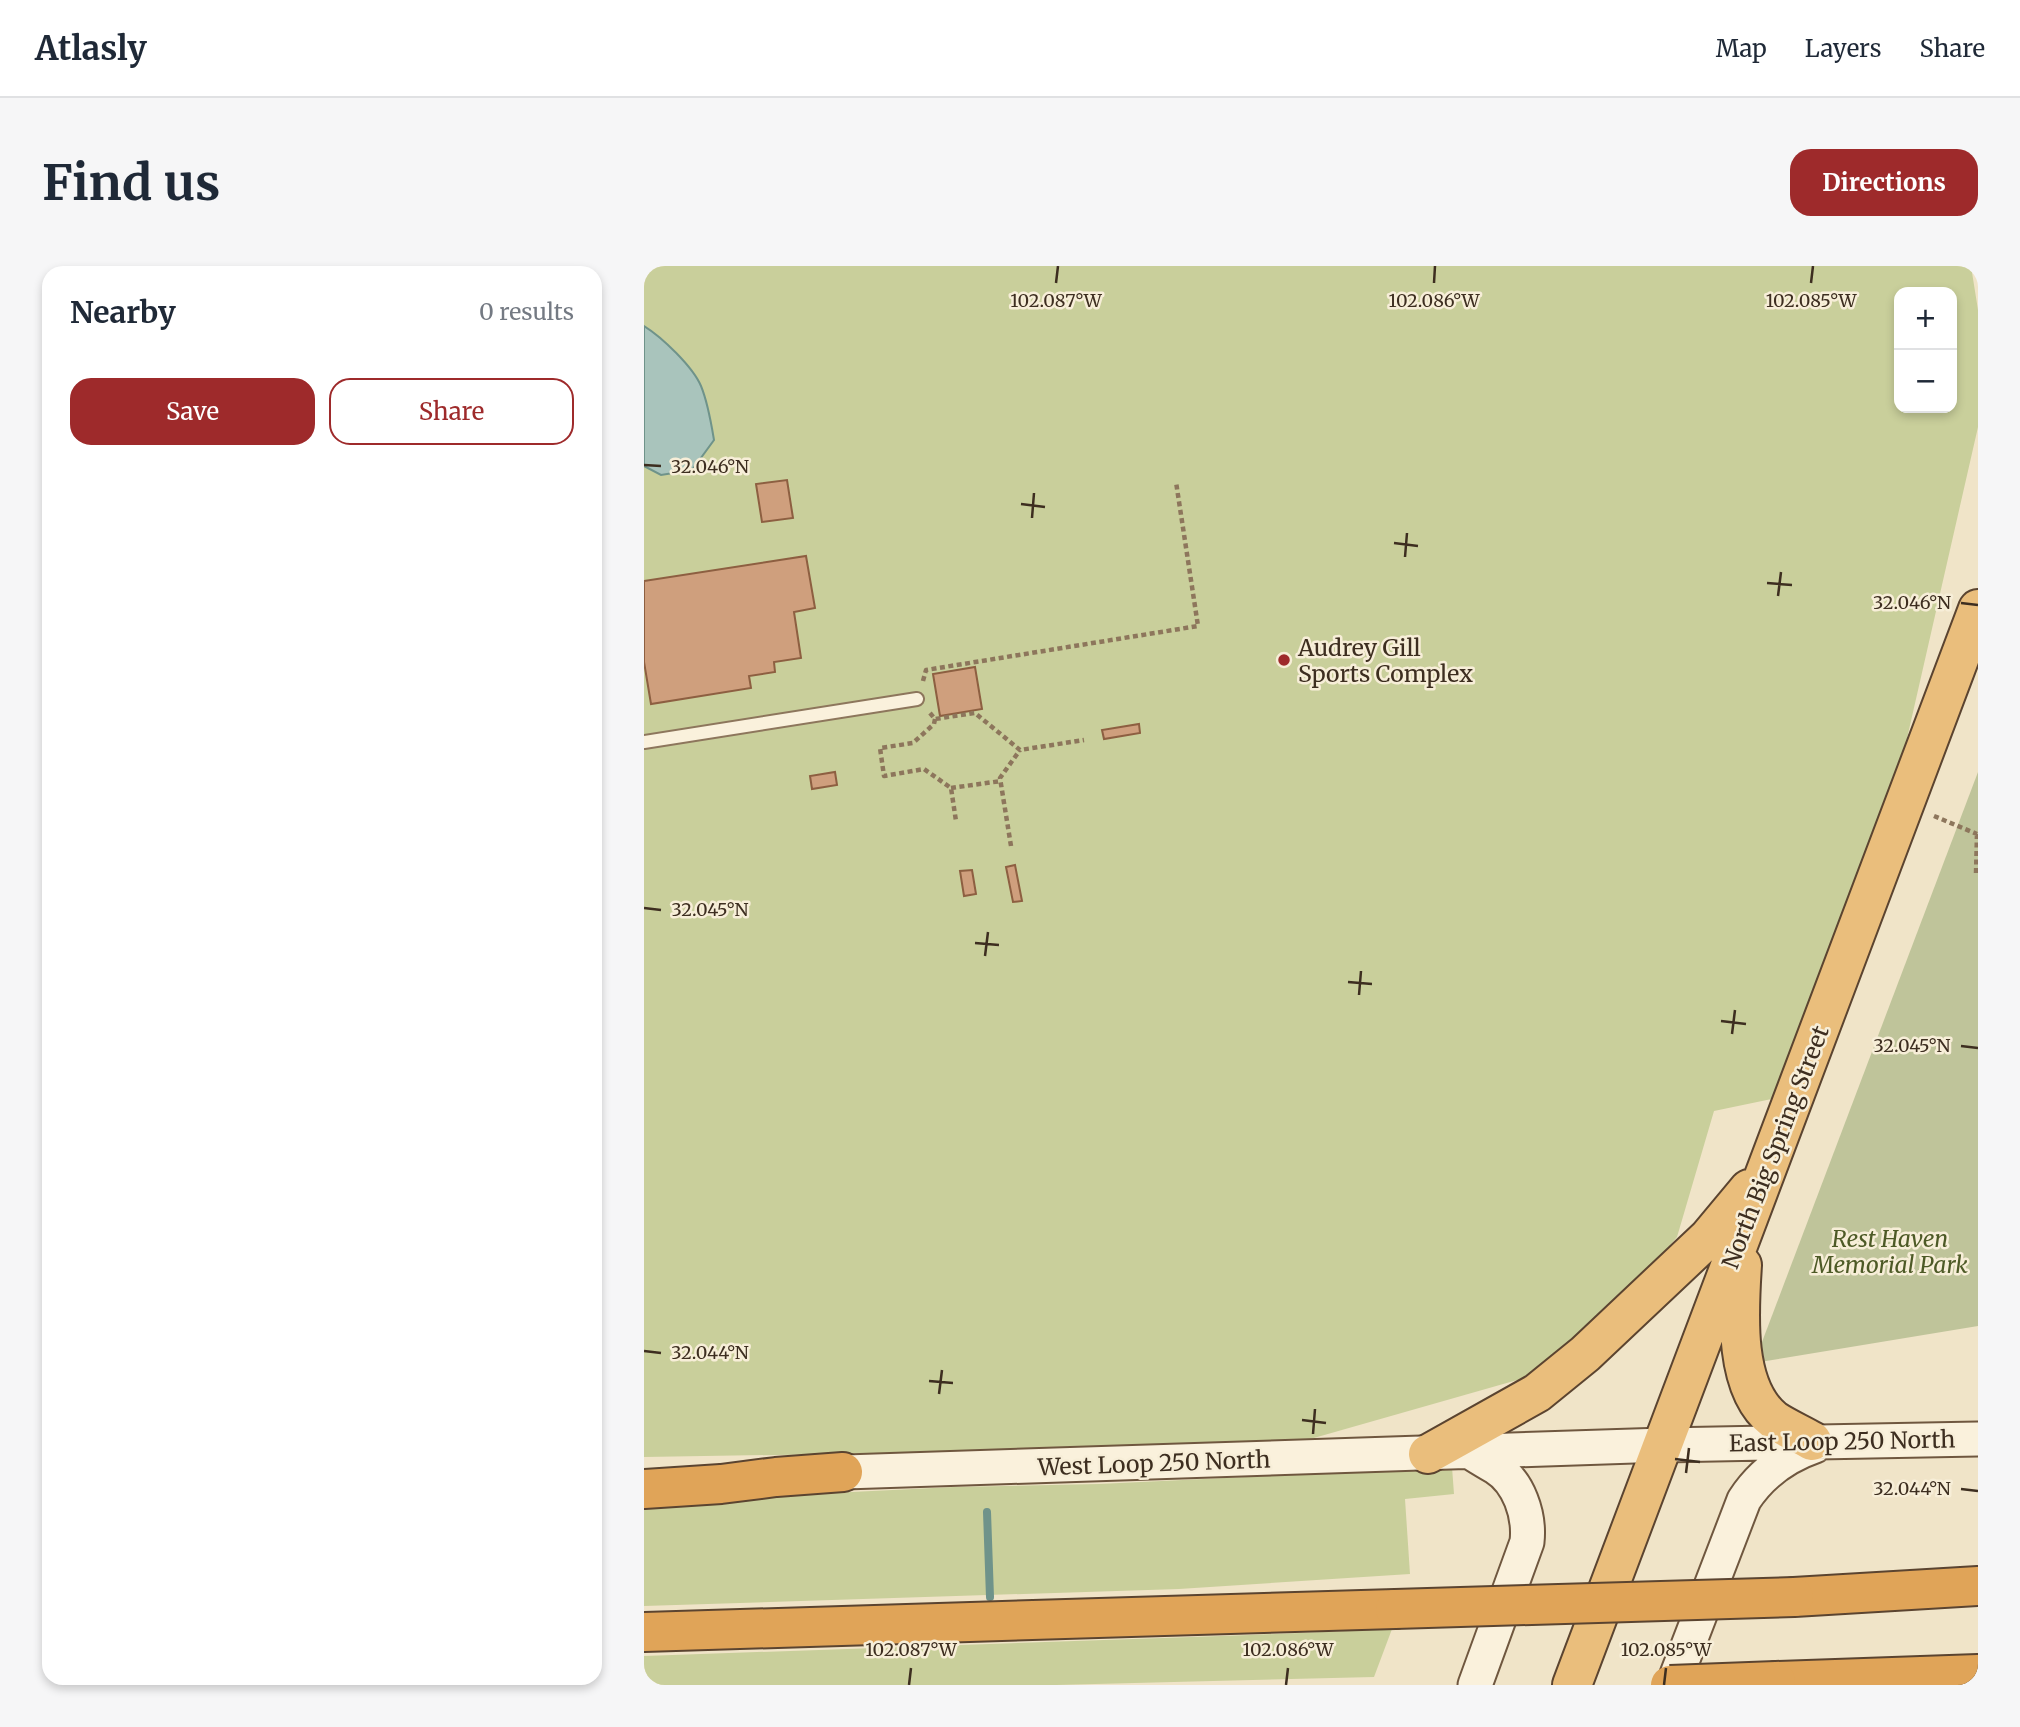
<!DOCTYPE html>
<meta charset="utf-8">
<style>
body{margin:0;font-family:Merriweather,serif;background:#f6f6f7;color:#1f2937}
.controls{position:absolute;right:21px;top:21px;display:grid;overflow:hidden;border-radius:14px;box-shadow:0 4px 10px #0003}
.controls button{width:63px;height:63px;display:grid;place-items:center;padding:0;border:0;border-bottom:2px solid #e0e1e3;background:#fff;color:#1f2937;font:35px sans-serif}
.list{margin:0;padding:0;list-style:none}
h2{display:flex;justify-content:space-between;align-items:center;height:91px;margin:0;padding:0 28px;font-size:30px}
h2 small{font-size:23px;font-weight:400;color:#747a83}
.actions{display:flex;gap:14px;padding:21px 28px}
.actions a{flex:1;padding:16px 0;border:2px solid #9e2a2b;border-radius:21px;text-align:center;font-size:24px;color:#9e2a2b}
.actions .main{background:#9e2a2b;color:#fff}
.map{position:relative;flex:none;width:1334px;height:1419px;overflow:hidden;border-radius:21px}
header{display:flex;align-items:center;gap:42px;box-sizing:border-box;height:98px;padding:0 35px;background:#fff;border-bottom:2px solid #e0e1e3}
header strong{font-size:33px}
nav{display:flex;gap:38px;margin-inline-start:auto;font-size:24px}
.intro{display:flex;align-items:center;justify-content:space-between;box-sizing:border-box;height:168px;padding:0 42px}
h1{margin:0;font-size:49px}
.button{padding:18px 32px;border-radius:21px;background:#9e2a2b;color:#fff;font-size:24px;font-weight:700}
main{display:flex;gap:42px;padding:0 42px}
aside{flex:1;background:#fff;border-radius:21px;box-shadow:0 4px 10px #0003}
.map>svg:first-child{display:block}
</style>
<header>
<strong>Atlasly</strong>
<nav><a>Map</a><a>Layers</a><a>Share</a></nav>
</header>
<div class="intro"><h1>Find us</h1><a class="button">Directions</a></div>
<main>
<aside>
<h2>Nearby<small>0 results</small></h2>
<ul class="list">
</ul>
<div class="actions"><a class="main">Save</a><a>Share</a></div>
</aside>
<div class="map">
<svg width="1334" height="1419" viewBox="0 0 1334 1419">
<rect width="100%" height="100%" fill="#f0e4c8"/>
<path fill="#c9cf9b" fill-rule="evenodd" d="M0,0H1327L1334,44V161L1228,626L1151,828L1070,845L1033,971L922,1100L624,1185L633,1181L0,1191ZM1255,26H1308V142H1255Z
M808,1201L810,1228L761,1233L766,1308L535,1323L0,1340V1231L146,1229L310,1221L455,1218Z
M748,1363L730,1411L412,1419H0V1390L606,1369Z"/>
<path fill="#bfc49a" d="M1334,506V1060L1110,1097Z"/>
<path fill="#a9c4bc" stroke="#6f938a" stroke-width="2" d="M0,60C18,71 49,101 57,120C64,137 67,156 70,174L48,204L17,209L0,200Z"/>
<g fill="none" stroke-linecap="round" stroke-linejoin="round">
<path stroke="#6f938a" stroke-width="8" d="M343,1246L346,1331"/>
</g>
<path fill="#cf9f7d" stroke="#8d5f41" stroke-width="2" d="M143,214L149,252L118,256L112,218Z
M162,290L171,342L150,346L157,392L130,396L131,406L105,410L107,422L7,438L0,396V315Z
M331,401L338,443L296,450L289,408Z
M495,458L496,467L460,473L458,464Z
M191,506L193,519L168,523L166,510Z
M371,599L378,635L369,636L362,601Z
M328,604L332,628L320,630L316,605Z"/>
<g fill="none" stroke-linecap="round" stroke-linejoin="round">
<g stroke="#8d765c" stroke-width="16">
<path id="service" d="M0,476L273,433"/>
</g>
<g stroke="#6f573f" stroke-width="37">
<path id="secondary" d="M826,1186C834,1191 842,1196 851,1201C875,1216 886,1249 883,1276L831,1419
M171,1207L1020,1179L1334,1173
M1029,1419L1100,1234C1117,1208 1142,1190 1171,1180"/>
</g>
<g stroke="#5b4430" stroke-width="42">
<path id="trunk" d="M1098,999C1095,1045 1089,1122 1130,1154C1142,1162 1156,1168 1168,1175
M784,1188L893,1127L941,1088L1065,971L1105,923
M928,1419L1334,343"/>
</g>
<g stroke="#5b4430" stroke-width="42">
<path id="motorway" d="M0,1223L77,1218L132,1211L199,1206
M1150,1331L1334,1320
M0,1366L751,1343
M1132,1415L1334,1408"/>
</g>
<path stroke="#8d765c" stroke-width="4.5" stroke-dasharray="5 3.5" stroke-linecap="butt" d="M279,415L282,404L554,360L532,216
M286,447L291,453L331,447L376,484L440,474
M291,453L290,458L269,477L236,482L240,510L280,503L307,522L312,555
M307,522L357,515
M1290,550L1333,568
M1333,568L1332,607L1334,608
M367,580L356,512L376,484"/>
<use href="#service" stroke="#faf1dc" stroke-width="12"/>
<use href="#secondary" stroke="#faf1dc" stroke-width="33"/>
<use href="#trunk" stroke="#eabe7c" stroke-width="38"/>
<use href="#motorway" stroke="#e0a458" stroke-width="38"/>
<g stroke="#5b4430" stroke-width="42" stroke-linecap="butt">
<path id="motorway-bridge" d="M751,1343L1150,1331
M1026,1419L1132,1415"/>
</g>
<use href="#motorway-bridge" stroke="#e0a458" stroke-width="38"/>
</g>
<path fill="none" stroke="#3d2e20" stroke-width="2.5" d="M412,17L414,0M790,17L791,0M1167,17L1169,0M0,199L17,200M377,238L401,241M388,252L390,227M750,277L774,280M761,291L763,267M1123,317L1148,319M1134,330L1137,306M1317,337L1334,339M0,642L17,644M331,677L355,679M341,690L344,666M704,716L728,718M715,729L717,705M1077,755L1102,758M1088,768L1091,744M1317,780L1334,782M0,1085L17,1087M285,1115L309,1117M295,1128L298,1104M658,1154L682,1157M669,1168L671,1143M1031,1193L1056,1196M1042,1207L1045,1182M1317,1223L1334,1225M265,1419L267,1402M642,1419L644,1402M1020,1419L1022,1402"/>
<circle fill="#9e2a2b" stroke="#f7eed8" stroke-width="2.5" cx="640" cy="394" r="7"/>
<g text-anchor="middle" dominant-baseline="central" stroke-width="5" stroke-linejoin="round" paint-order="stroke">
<g font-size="23" fill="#3d2e20" stroke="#f7eed8" text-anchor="start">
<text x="654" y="381">Audrey Gill<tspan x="654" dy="26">Sports Complex</tspan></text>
</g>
<g font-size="23" fill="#3d2e20" stroke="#f7eed8">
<text transform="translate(1131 881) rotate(-69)">North Big Spring Street</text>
<text transform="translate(1198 1175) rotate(-1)">East Loop 250 North</text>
<text transform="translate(510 1197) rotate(-2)">West Loop 250 North</text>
</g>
<g font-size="23" font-style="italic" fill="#4d5a26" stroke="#f7eed8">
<text x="1246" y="972">Rest Haven<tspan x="1246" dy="26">Memorial Park</tspan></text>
</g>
</g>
<g font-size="18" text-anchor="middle" fill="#3d2e20" stroke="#f7eed8" stroke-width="5" stroke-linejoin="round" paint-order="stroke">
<text x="412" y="41">102.087°W</text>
<text x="790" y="41">102.086°W</text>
<text x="1167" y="41">102.085°W</text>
<text x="66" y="207">32.046°N</text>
<text x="1268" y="343">32.046°N</text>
<text x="66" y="650">32.045°N</text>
<text x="1268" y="786">32.045°N</text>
<text x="66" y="1093">32.044°N</text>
<text x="1268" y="1229">32.044°N</text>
<text x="267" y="1390">102.087°W</text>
<text x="644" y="1390">102.086°W</text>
<text x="1022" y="1390">102.085°W</text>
</g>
</svg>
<div class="controls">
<button>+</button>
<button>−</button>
</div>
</div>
</main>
